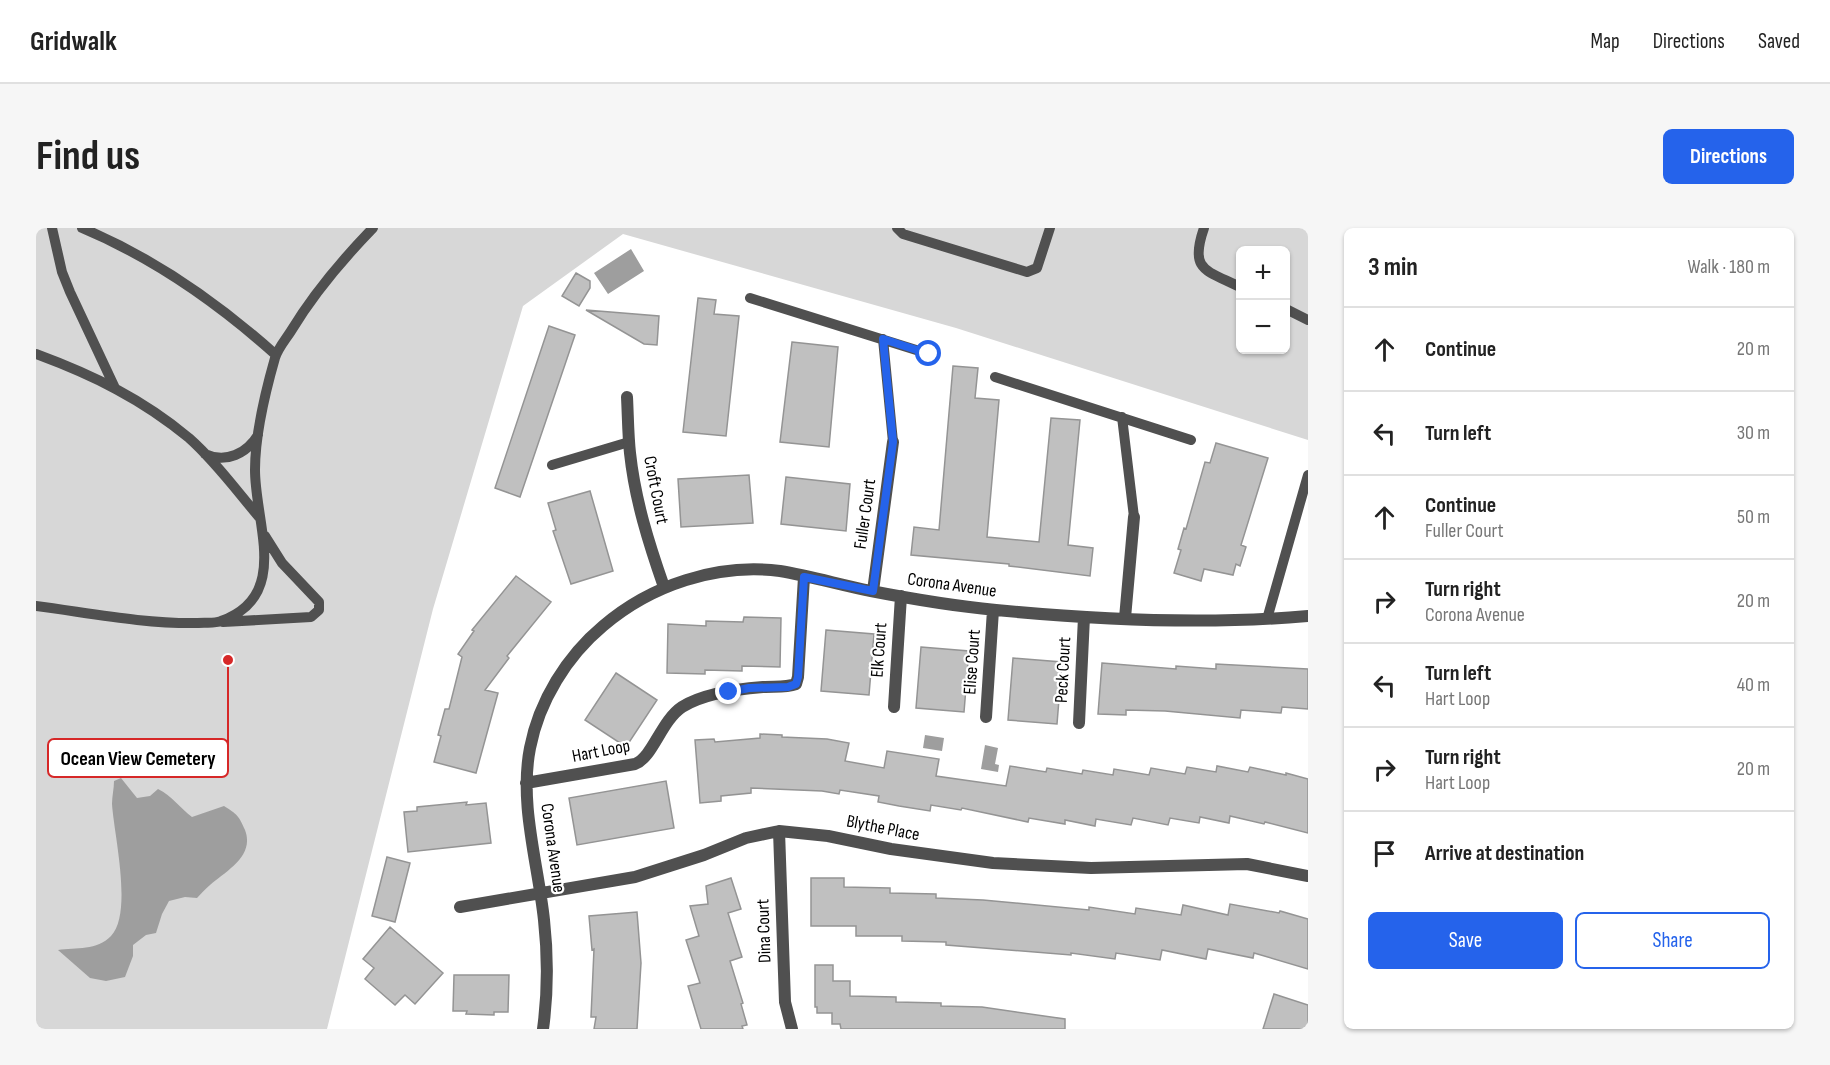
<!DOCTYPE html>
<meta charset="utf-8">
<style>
body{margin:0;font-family:"Sofia Sans Condensed",sans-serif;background:#f6f6f6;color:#222}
.controls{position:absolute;right:18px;top:18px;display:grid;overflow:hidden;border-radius:9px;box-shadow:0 2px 4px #0004}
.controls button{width:54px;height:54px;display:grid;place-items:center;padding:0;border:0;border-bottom:2px solid #e0e0e0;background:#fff;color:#222;font:30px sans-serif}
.stop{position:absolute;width:18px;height:18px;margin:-14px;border:4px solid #2563eb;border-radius:50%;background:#fff}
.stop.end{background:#2563eb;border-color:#fff;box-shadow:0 2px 6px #0008}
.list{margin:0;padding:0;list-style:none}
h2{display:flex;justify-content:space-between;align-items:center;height:78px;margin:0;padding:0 24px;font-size:26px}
h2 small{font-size:20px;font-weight:400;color:#767676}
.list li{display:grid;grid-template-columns:39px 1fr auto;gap:18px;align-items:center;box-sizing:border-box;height:84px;padding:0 24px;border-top:2px solid #e0e0e0}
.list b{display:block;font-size:22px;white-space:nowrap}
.list p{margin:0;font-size:20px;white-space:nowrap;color:#767676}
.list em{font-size:20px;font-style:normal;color:#767676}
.actions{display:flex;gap:12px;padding:18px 24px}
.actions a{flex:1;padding:14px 0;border:2px solid #2563eb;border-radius:9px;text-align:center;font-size:21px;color:#2563eb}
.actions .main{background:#2563eb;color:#fff}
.icon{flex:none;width:33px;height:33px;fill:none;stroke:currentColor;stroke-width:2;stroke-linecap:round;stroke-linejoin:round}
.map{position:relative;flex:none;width:1272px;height:801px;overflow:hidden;border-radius:9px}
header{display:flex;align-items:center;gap:36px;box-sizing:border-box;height:84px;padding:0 30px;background:#fff;border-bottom:2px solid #e0e0e0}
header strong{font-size:28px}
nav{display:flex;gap:33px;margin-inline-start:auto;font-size:21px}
.intro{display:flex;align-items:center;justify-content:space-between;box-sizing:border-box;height:144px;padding:0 36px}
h1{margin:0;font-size:42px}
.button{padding:15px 27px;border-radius:9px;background:#2563eb;color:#fff;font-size:21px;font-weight:700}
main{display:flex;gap:36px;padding:0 36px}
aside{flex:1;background:#fff;border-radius:9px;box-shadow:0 2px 4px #0004}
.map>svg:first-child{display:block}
</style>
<header>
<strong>Gridwalk</strong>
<nav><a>Map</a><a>Directions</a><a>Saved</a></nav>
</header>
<div class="intro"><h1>Find us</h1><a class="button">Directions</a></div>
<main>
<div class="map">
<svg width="1272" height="801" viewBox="0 0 1272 801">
<rect width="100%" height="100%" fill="#fff"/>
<path fill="#d7d7d7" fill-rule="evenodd" d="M0,0H1272V212L920,100L587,6L487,78L397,381L291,801H0ZM1204,22H1250V122H1204Z"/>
<path fill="#9e9e9e" d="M595,21L608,43L572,66L558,45Z
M889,507L908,510L906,523L887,520Z
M949,517L962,520L959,536L963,537L962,544L945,541Z
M85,550L101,570L114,568L122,561C136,568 144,580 156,589L188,578C201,586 203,588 209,602C219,628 190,643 174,657C169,661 165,666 161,670L149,669L133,673L126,686L120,705L110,707L97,717V728L89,749L70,753L54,750L22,722C40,719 61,723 75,708C97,685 78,607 76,576C76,568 78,561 78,553Z"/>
<path fill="#c0c0c0" stroke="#949494" stroke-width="1.5" d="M540,45L554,53V60L543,78L526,68Z
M662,70L680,72L678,86L703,88L690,208L647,204Z
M550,82L623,88L621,117L608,116Z
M513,98L539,107L484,269L459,260Z
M756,114L802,119L793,219L744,214Z
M917,138L942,140L939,170L963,172L951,309L1003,314L1015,190L1044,192L1032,317L1057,320L1054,348L973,338V336L875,327L878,299L903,302Z
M1180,215L1232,230L1205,317L1210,319L1204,338L1200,336L1197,347L1168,341L1165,353L1138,345L1145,322L1142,321L1148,300L1150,301L1169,234L1174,235Z
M713,247L717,295L645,299L642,251Z
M750,249L814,256L810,303L745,296Z
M554,263L577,343L535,356L517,303L520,302L512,275Z
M480,348L515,374L471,428L473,430L449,462L462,465L440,545L398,534L405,508L402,507L409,481H413L426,429L422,426L438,403L436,402Z
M708,389L745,390L744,439L706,438V443L669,442V446L631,445L632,396L670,398V393L707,394Z
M790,402L838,406L833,467L785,463Z
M885,419L933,423L928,484L880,480Z
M977,430L1026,434L1021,496L972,492Z
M1066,435L1140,441V438L1180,441V436L1272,441V481L1246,479L1245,485L1205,482L1204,490L1129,483L1090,482V487L1062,486Z
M580,445L621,472L590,519L549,492Z
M724,506L746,507V509L791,511L813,515L809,533L848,540L851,523L903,531L900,548L970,558L974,538L1010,544L1011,540L1046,546L1047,542L1077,547L1078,541L1113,547L1115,540L1149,546L1151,539L1180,544L1181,538L1212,544L1214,539L1250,547V545L1272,551V605L1229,594L1228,596L1194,588L1193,595L1164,589L1163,595L1134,590L1132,597L1097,590L1095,597L1060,591L1059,598L1029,592V596L993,590L992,594L926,580L925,582L895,577L894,583L863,578L842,574L843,568L804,562L803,566L786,563L715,560V565L685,568V573L664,575L659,512L678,511L679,514L724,510Z
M630,553L638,600L541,617L533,570Z
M431,574L430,577L450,575L455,615L372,624L368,584L381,583V579Z
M351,629L374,635L359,694L336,688Z
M695,650L705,681L692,685L706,729L694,733L707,775L705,776L711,797L706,798L707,801H665L652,758L664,755L650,712L663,708L654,678L672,676L670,658Z
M775,650H808V659L854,660V665L900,666V670L947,672L1053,682V679L1099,686L1100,680L1145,687L1147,677L1192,687L1194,676L1243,685L1244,683L1272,691V741L1218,725L1217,730L1172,721L1170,731L1126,722L1124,732L1080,725L1079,731L1035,725V727L910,717V714L866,713V708H820V698H775Z
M601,684L605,735L601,801H558L560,789H555L558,721L556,722L553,688Z
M354,699L407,745L379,776L369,767L359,777L329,751L338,740L327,731Z
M779,737H797V753H814V768L860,769V774L905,775V778L946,779L1029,791V801H805L804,796H796V785H781V779H779Z
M418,747H473L472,784H458V787L430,786L431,783H417Z
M1238,766L1272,777V801H1227Z"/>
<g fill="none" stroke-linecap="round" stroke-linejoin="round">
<path stroke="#505050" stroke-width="10" d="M16,0L26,44L34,64L79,160
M46,0C118,30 182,75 240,127
M861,0L867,6L991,44L1001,40L1014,0
M1168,0C1153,43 1170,42 1204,59
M714,70L893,126
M1250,81L1272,92
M847,111L857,214
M0,126C57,147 106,171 153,210C179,233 201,263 223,289
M959,149L1155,212
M1086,189L1098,289
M169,226C190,236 211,225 222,207
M516,237L593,214
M0,378C54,385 108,396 162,395C169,394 178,396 185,393C255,368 219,296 219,242C219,205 229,165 239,130C242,120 250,111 255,103C278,65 306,32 337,0
M1231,391L1272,247
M187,394L275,389L283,382V374L246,335L229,308"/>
<path stroke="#505050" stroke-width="12" d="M591,169C592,188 592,207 594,225C599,272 613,316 628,359
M837,363L857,214
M1089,390L1098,289
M858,479L865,368
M950,489L957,382
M1043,495L1048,389
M490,555L599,536C617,529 625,493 646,479C668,465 701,461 727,459C738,458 749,460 760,456L762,449L768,349
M743,603L749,774L756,801
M424,679L599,649L668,627L710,610L743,603L792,608L855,621L957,635L1055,640L1211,636L1272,648
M507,801C512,764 512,728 508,692C502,635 483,576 494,520C503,473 531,428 567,398C615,357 681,335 744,343C774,348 805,357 835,363C876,371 919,378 960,382C1063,392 1169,397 1272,388"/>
</g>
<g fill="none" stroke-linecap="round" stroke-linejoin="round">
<path stroke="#2563eb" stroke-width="8" d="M693,464L713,460L752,459L760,456L762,449L768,349L837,363L857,214L847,111L893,126"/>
</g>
<g text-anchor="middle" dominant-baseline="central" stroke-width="4.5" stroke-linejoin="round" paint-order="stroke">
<g font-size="18" fill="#000" stroke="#fff">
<text transform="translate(620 262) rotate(79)">Croft Court</text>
<text transform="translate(829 286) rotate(-82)">Fuller Court</text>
<text transform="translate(916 357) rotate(8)">Corona Avenue</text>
<text transform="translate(843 422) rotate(-86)">Elk Court</text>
<text transform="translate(936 434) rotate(-86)">Elise Court</text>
<text transform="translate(1027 442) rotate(-87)">Peck Court</text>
<text transform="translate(565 523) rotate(-11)">Hart Loop</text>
<text transform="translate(847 600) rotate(11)">Blythe Place</text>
<text transform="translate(517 620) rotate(82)">Corona Avenue</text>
<text transform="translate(728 703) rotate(-92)">Dina Court</text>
</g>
</g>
<path fill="none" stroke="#d62828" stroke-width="2" d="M192 432L192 530"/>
<circle fill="#d62828" stroke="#fff" stroke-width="2" cx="192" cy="432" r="6"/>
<rect fill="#fff" stroke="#d62828" stroke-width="2" x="12" y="511" width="180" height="38" rx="6"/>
<g font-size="20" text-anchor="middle" font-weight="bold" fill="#000">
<text x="102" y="537">Ocean View Cemetery</text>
</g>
</svg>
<div class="controls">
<button>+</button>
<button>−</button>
</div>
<div class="stop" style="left:893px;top:126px"></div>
<div class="stop end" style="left:693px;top:464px"></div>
</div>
<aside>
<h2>3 min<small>Walk · 180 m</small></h2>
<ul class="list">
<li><svg class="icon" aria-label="ahead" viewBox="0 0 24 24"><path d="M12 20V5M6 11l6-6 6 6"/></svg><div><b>Continue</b></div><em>20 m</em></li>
<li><svg class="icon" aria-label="left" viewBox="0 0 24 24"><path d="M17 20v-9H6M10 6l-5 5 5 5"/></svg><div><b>Turn left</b></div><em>30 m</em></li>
<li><svg class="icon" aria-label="ahead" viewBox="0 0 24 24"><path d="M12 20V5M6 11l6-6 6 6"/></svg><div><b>Continue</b><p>Fuller Court</p></div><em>50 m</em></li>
<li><svg class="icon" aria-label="right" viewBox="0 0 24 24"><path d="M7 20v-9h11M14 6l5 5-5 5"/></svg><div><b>Turn right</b><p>Corona Avenue</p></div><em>20 m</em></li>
<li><svg class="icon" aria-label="left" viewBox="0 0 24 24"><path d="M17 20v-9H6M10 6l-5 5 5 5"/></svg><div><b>Turn left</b><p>Hart Loop</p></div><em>40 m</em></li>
<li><svg class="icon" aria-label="right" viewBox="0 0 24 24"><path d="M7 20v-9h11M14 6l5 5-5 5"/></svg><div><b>Turn right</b><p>Hart Loop</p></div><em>20 m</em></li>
<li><svg class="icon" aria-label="arrive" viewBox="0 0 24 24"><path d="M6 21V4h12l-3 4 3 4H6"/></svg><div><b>Arrive at destination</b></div></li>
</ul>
<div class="actions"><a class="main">Save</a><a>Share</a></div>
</aside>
</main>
